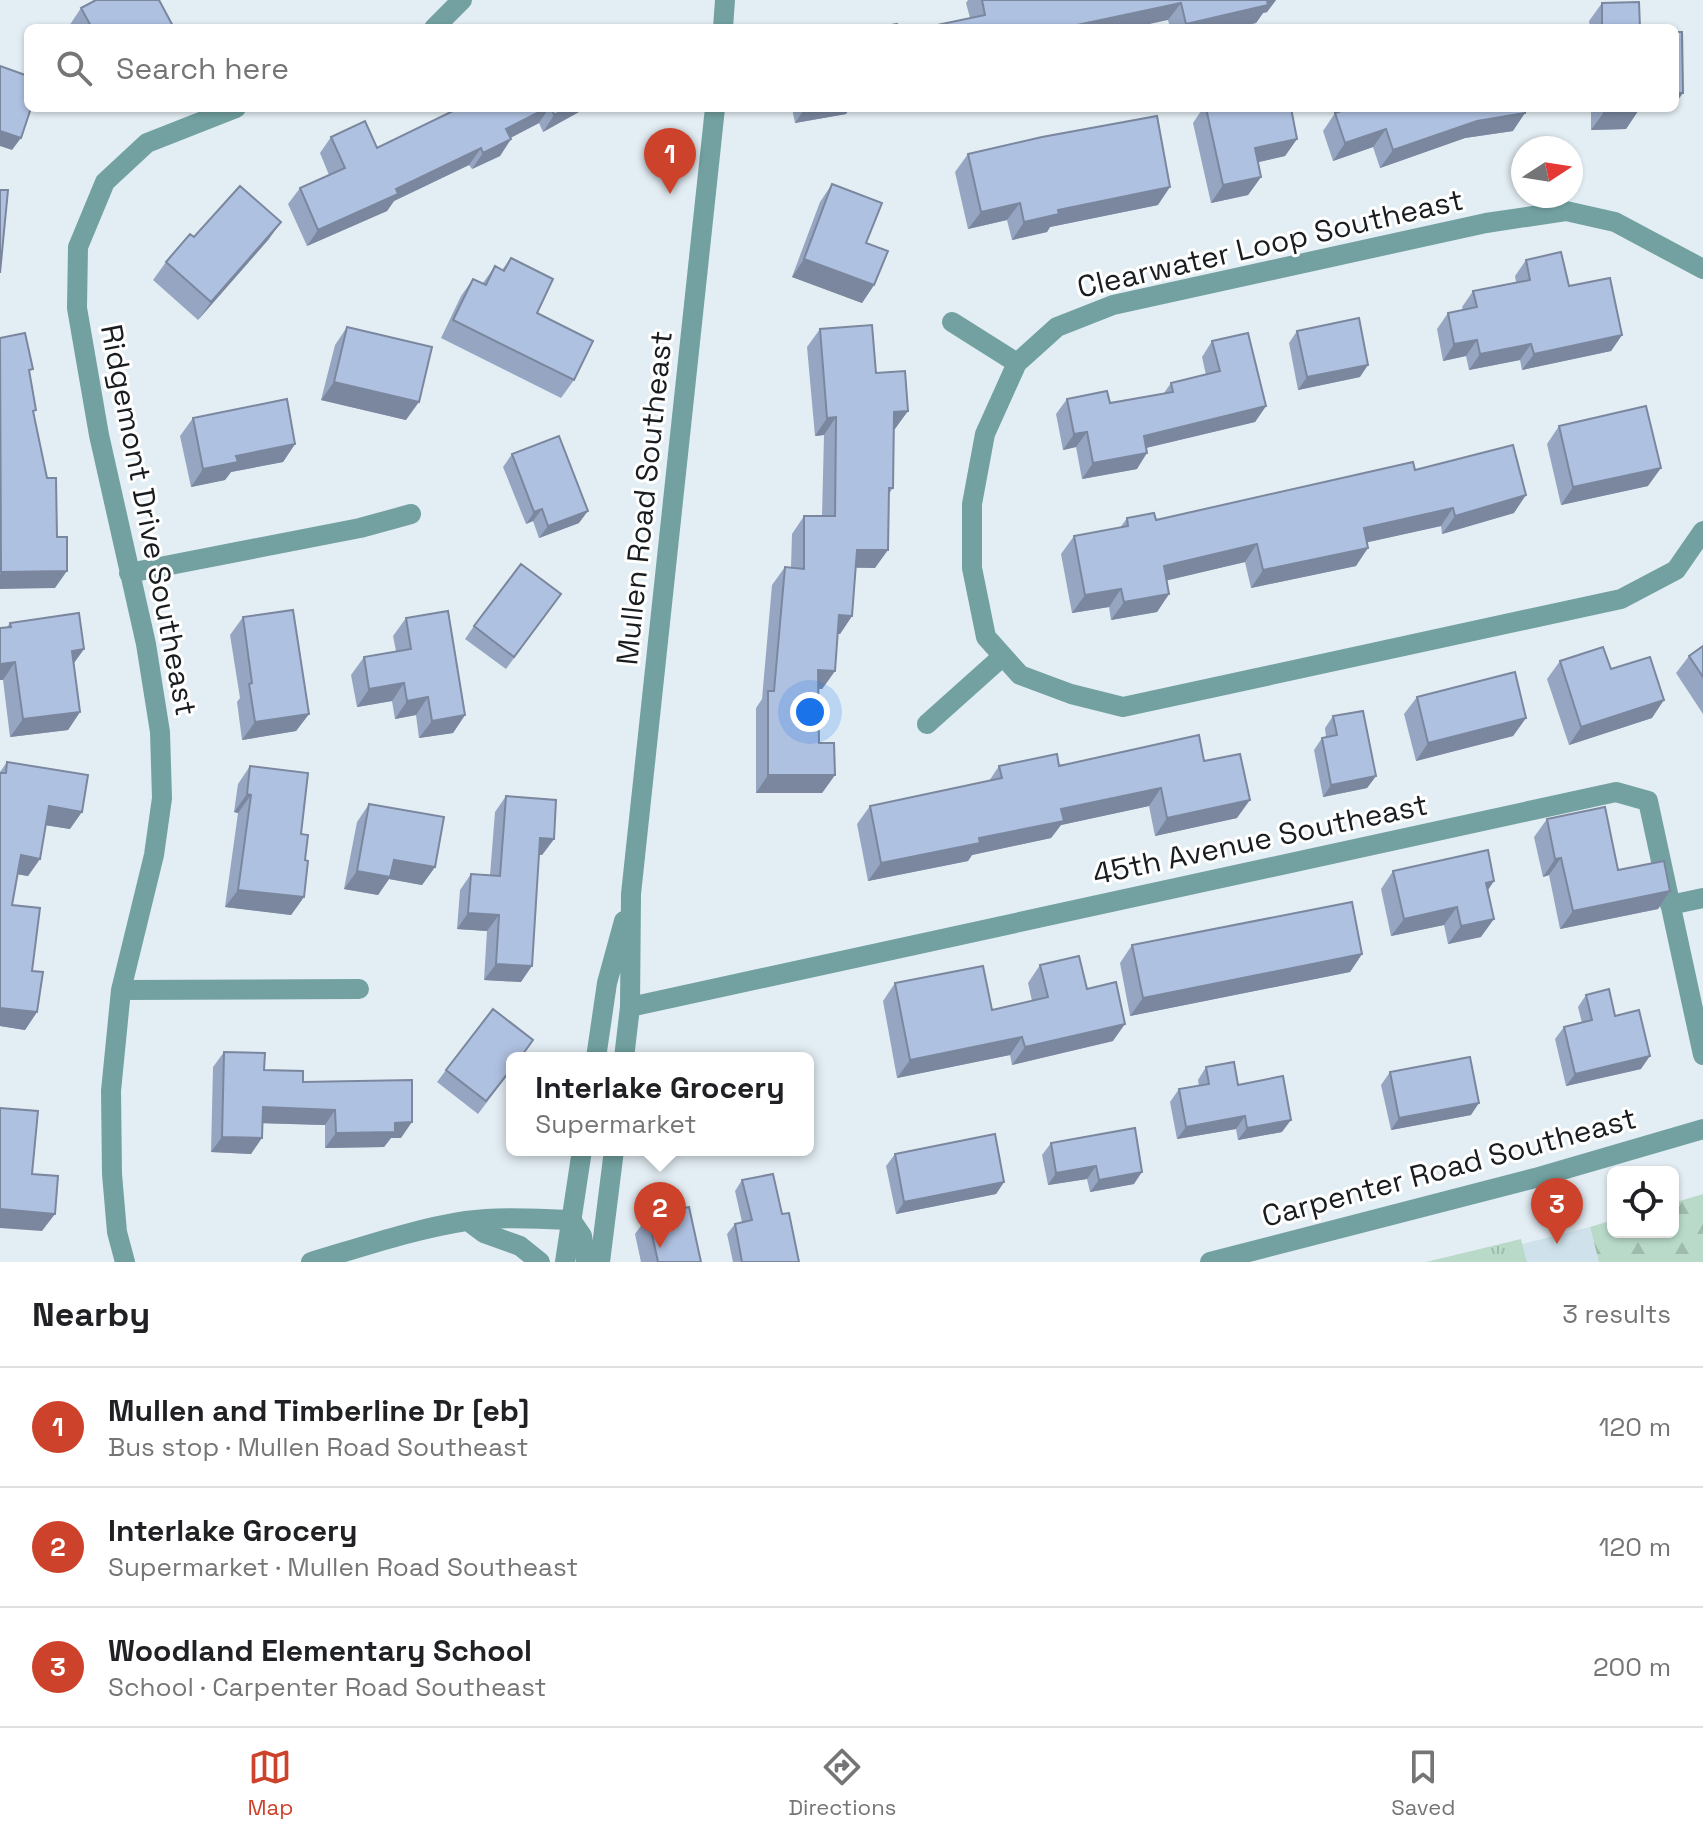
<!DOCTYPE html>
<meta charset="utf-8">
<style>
body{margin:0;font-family:"Space Grotesk",sans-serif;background:#f6f6f6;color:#202124}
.controls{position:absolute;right:24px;bottom:24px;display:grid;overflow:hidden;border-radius:12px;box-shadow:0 2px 6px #0004}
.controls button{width:72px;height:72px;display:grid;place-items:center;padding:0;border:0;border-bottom:2px solid #e0e0e0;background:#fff;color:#202124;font:40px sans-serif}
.compass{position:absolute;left:1511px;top:136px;width:72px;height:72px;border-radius:50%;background:#fff;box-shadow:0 2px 6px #0004;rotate:78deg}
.you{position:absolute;left:810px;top:712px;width:28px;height:28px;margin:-20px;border:6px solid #fff;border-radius:50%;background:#1a73e8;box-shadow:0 0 0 12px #1a73e833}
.badge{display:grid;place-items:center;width:52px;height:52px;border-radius:50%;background:#cd422b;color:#fff;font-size:26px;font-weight:700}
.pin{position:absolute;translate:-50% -66px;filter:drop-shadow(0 2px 4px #0008)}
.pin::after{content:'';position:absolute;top:42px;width:28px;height:24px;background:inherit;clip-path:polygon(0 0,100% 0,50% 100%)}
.popup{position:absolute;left:506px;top:1052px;width:308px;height:104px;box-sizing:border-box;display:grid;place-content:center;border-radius:12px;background:#fff;filter:drop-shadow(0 2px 6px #0005);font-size:26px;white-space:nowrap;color:#757577}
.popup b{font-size:30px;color:#202124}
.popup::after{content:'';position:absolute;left:50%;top:100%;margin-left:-16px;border:16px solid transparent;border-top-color:#fff}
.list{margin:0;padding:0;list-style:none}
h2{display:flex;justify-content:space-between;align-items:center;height:104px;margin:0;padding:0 32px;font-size:34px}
h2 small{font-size:26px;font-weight:400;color:#757577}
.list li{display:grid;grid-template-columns:52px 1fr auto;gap:24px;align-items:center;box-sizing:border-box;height:120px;padding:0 32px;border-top:2px solid #e0e0e0}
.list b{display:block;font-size:30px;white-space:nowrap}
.list p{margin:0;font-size:26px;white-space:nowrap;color:#757577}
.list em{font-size:26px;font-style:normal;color:#757577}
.icon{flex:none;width:44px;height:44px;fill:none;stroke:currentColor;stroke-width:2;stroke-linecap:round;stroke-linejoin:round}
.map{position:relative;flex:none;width:1703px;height:1262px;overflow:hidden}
.search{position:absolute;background:#fff;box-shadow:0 2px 6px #0004;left:24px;right:24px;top:24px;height:88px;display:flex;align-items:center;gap:20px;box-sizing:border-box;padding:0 28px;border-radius:12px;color:#757577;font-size:30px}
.sheet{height:464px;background:#fff}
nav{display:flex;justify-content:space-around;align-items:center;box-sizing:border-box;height:112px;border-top:2px solid #e0e0e0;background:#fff;font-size:22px;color:#757577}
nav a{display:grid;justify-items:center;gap:4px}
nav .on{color:#cd422b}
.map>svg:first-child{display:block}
</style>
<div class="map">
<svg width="1703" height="1262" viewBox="0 0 1703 1262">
<defs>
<pattern id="grass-tufts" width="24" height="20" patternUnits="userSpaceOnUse" patternTransform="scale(2)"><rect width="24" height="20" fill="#b9dac9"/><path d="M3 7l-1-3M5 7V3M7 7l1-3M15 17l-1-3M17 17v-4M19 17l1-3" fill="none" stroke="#9ebbac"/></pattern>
<pattern id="forest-firs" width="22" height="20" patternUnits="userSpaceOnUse" patternTransform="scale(2)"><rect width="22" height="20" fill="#b9dac9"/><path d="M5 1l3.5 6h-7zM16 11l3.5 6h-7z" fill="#9ebbac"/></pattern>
</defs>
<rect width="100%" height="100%" fill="#e3eef4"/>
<path fill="#cfe2eb" d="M1590,1227L1599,1262H1449Z"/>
<path fill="url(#grass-tufts)" d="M1521,1239L1527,1262H1426Z"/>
<path fill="url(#forest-firs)" d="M1703,1194V1262H1599L1590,1227L1613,1220V1232H1673V1203Z"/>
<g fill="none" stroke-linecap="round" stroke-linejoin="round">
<path stroke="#73a1a1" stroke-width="20" d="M434,28L462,0
M1703,269L1615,222L1566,211L1486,223L1113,305L1057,327L1017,363L985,434L972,504V568L986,637L1020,675L1071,694L1123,707L1621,599L1676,570L1703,531
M952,322L1017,363
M129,573L360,528L411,514
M927,724L1003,656
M1670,905L1703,898
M121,990L359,989
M630,1007L1616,792L1648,801L1703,1055
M468,1221L484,1233L520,1246L540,1262
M125,1262L117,1232L112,1174L111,1091L121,990L154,855L162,798L160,732L146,644L99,435L77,308L78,247L105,182L147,143L236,108
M311,1262C362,1247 414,1229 466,1221C501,1216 537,1219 571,1220L582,1236L586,1262"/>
<path stroke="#73a1a1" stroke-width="20" d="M723,28L725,0
M596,1058L607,983L624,921
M624,1058L630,1007L631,894L715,108
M565,1262L582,1150
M600,1262L614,1150
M1210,1262L1535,1178L1703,1129"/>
</g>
<path fill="#96a6c2" d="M968,0H1276L1267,12L1263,13L1256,23L1233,28H1170L1168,20L970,18L966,3Z
M1602,3L1640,28H1590L1589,21Z
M81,8L174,28H70L69,26Z
M459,108H586L543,132L539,123L510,138L511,139L500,156L472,169L469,165L394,201L387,211L307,246L288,204L300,188L329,175L320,153L331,137L377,148Z
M792,108H850L846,114L795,123Z
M1203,108H1291L1297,139L1285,156L1258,162L1261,177L1248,195L1211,203L1193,123Z
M1591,108H1672L1671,110L1638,111L1626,129L1591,130Z
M1335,113L1513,131L1465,138L1380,168L1373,147L1333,161L1323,131Z
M968,154L1158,205L1050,227L1047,232L1012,240L1007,220L968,229L955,172Z
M832,184L866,243L874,285L862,303L792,277L820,202Z
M281,222L268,240L198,320L153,280L166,262L194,237Z
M511,258L537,313L574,380L561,398L441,338L461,296L473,279L483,283L495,266L502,270Z
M1526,260L1569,286L1622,335L1611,351L1522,370L1520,360L1469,370L1466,356L1443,361L1437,329L1448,313L1463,310L1462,307L1473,291L1516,282L1515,276Z
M347,327L406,420L321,400L335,345Z
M820,329L876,373L908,411L894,429L893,488L889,494L875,568H856L852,616L840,634H838L835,671L822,689H818L819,743L835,775L822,793H756V708L762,699L772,585L785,567H791L792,534L804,516H822L824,435L815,436L807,347Z
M1297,331L1360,377L1298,390L1289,343Z
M1212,341L1266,406L1255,422L1146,448L1137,469L1082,479L1076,447L1063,450L1056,414L1067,399L1110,403L1164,393L1171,383L1206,375L1202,357Z
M193,418L295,444L283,462L231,472L225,480L191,487L180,436Z
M1559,426L1648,486L1561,505L1547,444Z
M512,454L579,523L539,538L533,521L526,524L503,467Z
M1415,470L1514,513L1442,534L1441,526L1367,542L1356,566L1251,588L1245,562L1167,580L1169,594L1157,612L1111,620L1109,607L1072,613L1061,554L1074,536L1120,528L1127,518L1156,520Z
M561,594L506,669L465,639L474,626Z
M243,617L309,714L296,731L242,740L237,702L240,698L230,635Z
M406,618L465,715L453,733L419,738L416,715L395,719L392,701L357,707L351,675L364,657L396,651L393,636Z
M10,623L84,649L74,663L80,712L68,730L10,737L3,680H0V628L7,627Z
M1703,646V714L1676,673L1689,656Z
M1560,661L1611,669L1652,718L1569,745L1547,679Z
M1417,697L1526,718L1513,736L1416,761L1404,714Z
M1333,716L1376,776L1367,788L1323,797L1314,750L1322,738L1326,737L1325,728Z
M1204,761L1237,818L1155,836L1149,806L1061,825L1051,838L972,855L968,861L868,881L857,824L870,806L989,781L999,766Z
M7,762L70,829L46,825L40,859L28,876L18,874L12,905L32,971L37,1012L25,1030L0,1026V772Z
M250,766L301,834L305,860L304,897L291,915L225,907L238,813L234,812L238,784Z
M506,796L554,839L542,855H539L521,982L484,980L487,931L457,929L460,890L471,874L490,875L495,812Z
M369,804L435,867L422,885L389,879L378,895L344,889L357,822Z
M1547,819L1618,870L1670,891L1658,909L1560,929L1549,875L1543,877L1534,837Z
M1393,871L1487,891L1481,937L1448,944L1444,925L1391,936L1381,889Z
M1132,945L1362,954L1350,972L1130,1016L1120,963Z
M1040,965L1087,989L1113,1041L1012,1065L1010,1055L897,1078L883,1001L895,983L992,1010L1032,1001L1028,983Z
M1586,995L1615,1016L1641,1069L1566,1086L1555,1039L1564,1027L1582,1023L1578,1007Z
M224,1052L264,1070L303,1082L401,1138H391L384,1147L325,1148V1125L262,1123L251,1154L211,1152L213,1067Z
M1206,1067L1238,1085L1282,1132L1238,1140L1236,1129L1177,1139L1170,1102L1179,1089L1199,1086L1198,1080Z
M512,1069L478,1114L437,1082L446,1070Z
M1390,1072L1471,1115L1391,1130L1381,1085Z
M1051,1143L1134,1184L1090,1192L1087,1179L1048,1185L1042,1155Z
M895,1154L1004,1182L996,1194L896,1214L886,1166Z
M742,1180L782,1214L799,1262H733L727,1234L735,1224L742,1222L735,1191Z
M648,1216L701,1262H641L635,1234Z"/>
<path fill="#7a879e" d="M1265,0H1276L1267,12L1263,13L1256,23L1233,28H1183L1186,24Z
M1181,3L1168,20L1131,28H1063Z
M1675,93H1683L1675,104Z
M547,108H549L539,123L495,146L506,129Z
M568,108H586L543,132L554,115Z
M805,108H850L846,114L795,123Z
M1627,108H1672L1671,110L1625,111Z
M1638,111L1626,129L1591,130L1604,112Z
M1525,113L1513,131L1465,138L1380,168L1393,150L1477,121Z
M1386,129L1373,147L1333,161L1345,143Z
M0,131L21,138L12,150L0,146Z
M511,139L500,156L472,169L483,153Z
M1297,139L1285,156L1242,166L1255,148Z
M481,148L469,165L394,201L387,211L307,246L318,230L396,189Z
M1261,177L1248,195L1211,203L1223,185Z
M1170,187L1158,205L1050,227L1047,232L1012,240L1024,222L1058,210Z
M1020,203L1007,220L968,229L981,212Z
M281,222L268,240L198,320L211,302Z
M804,259L874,285L862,303L792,277Z
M1622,335L1611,351L1522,370L1534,354Z
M1477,340L1466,356L1443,361L1454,344Z
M1531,344L1520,360L1469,370L1480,354Z
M1368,365L1360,377L1298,390L1307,377Z
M334,382L419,402L406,420L321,400Z
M1266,406L1255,422L1133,451L1144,436Z
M908,411L895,429L882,430L894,412Z
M836,417L824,435L815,436L827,418Z
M1087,432L1076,447L1063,450L1074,434Z
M295,444L283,462L231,472L225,480L191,487L203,469L236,456Z
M1147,453L1137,469L1082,479L1093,463Z
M1661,468L1648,486L1561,505L1573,487Z
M1526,495L1514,513L1442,534L1455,516Z
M1453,508L1441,526L1351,546L1364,528Z
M542,509L533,521L526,524L534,512Z
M588,511L579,523L539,538L548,526Z
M1257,544L1245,562L1152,584L1164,566Z
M1368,548L1356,566L1251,588L1263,570Z
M857,550H888L875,568L845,567Z
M67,571L55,588L0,589V574L1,572Z
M1121,589L1109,607L1072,613L1085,595Z
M1169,594L1157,612L1111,620L1124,602Z
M839,615L852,616L840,634L827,633Z
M84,649L71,667L72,651Z
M15,662L3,680H0V664Z
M818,670L835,671L822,689L806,688Z
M404,683L392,701L357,707L369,689Z
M428,697L416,715L395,719L407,701Z
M1664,700L1652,718L1569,745L1581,727Z
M80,712L68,730L10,737L23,719Z
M309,714L296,731L242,740L255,722Z
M465,715L453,733L419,738L432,721Z
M1526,718L1513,736L1416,761L1428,743Z
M768,775H835L822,793H756Z
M1376,776L1367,788L1323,797L1331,785Z
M1161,788L1149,806L1061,825L1051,838L972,855L968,861L868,881L881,863L979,838L1061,809Z
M247,794L251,795L238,813L234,812Z
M1250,800L1237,818L1155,836L1167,818Z
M49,806L82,812L70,829L37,824Z
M540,838L554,839L542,855L529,854Z
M21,855L40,859L28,876L9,873Z
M1561,858L1549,875L1543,877L1555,859Z
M394,860L435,867L422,885L389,879L378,895L344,889L357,871Z
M1494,881L1482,899L1486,883Z
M238,890L304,897L291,915L225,907Z
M1670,891L1658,909L1560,929L1573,911Z
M1457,907L1444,925L1391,936L1404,919Z
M468,913L499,915L487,931L457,929Z
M1494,919L1481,937L1448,944L1461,926Z
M1362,954L1350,972L1130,1016L1143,998Z
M496,964L532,966L521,982L484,980Z
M0,1008L37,1012L25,1030L0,1026Z
M1125,1024L1113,1041L1012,1065L1025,1047Z
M1022,1037L1010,1055L897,1078L910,1060Z
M1650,1056L1641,1069L1566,1086L1575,1074Z
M1479,1103L1471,1115L1391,1130L1399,1118Z
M263,1107L335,1110L325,1125L252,1123Z
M1245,1116L1236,1129L1177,1139L1186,1127Z
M1291,1120L1282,1132L1238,1140L1247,1128Z
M412,1122L401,1138H391L384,1147L325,1148L336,1133L395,1123Z
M222,1137L262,1138L251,1154L211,1152Z
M1096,1166L1087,1179L1048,1185L1056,1173Z
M1142,1172L1134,1184L1090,1192L1099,1180Z
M1004,1182L996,1194L896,1214L904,1202Z
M0,1209L55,1214L42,1231L0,1228Z"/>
<path fill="#afc1e1" stroke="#7a879e" stroke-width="2" d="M96,0H159L174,28H92L81,8Z
M982,0H1267L1268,5L1186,24L1181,3L1063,28H923L985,15Z
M1639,2L1640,28H1602V3Z
M897,24L898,28H875Z
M1675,32H1682L1683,93H1675Z
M0,66L28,76V108H31L21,138L0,131Z
M459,108H547L506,129L511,139L483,153L481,148L396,189L398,194L318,230L300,188L345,168L331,137L365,121L377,148Z
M551,108H568L554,115Z
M1206,108H1291L1297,139L1255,148L1261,177L1223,185Z
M1350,108H1525V113L1477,121L1393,150L1386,129L1345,143L1335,113Z
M1604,108H1638V111L1604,112Z
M1157,116L1170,187L1058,210L1059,214L1024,222L1020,203L981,212L968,154L1042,137Z
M832,184L882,203L866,243L888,251L874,285L804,259Z
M240,186L281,222L211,302L166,262L190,234L194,237Z
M0,190H8L0,273Z
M1561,252L1569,286L1610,278L1622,335L1534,354L1531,344L1480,354L1477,340L1454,344L1448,313L1477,307L1473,291L1530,280L1526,260Z
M511,258L553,279L537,313L593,341L574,380L453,320L473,279L486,285L495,266L504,271Z
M1359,318L1368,365L1307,377L1297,331Z
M872,325L876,373L905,371L908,411L894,412L893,488H889L888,550H857L852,616L839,615L835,671L818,670L819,743H834L835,775H768V691H774L785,567L804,569V516H835L836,417L827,418L820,329Z
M347,327L432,347L419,402L334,382Z
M25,333L33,369L29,370L36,410L33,411L47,478H56L57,537H67V571L1,572L0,338Z
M1248,333L1266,406L1144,436L1147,453L1093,463L1087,432L1074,434L1067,399L1107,391L1110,403L1173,392L1171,383L1220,371L1212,341Z
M287,399L295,444L236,456L238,462L203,469L193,418Z
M1646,406L1661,468L1573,487L1559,426Z
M559,436L588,511L548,526L542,509L534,512L512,454Z
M1513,445L1526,495L1455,516L1453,508L1364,528L1368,548L1263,570L1257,544L1164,566L1169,594L1124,602L1121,589L1085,595L1074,536L1128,526L1127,518L1154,513L1156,520L1413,462L1415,470Z
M521,564L561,594L514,657L474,626Z
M293,610L309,714L255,722L249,684L252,683L243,617Z
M448,611L465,715L432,721L428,697L407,701L404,683L369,689L364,657L411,649L406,618Z
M79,613L84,649L72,651L80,712L23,719L15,662L0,664V628L11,627L10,623Z
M1703,646V677L1689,656Z
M1603,647L1611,669L1650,657L1664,700L1581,727L1560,661Z
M1515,672L1526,718L1428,743L1417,697Z
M1363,711L1376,776L1331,785L1322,738L1337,735L1333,716Z
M1199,735L1204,761L1240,754L1250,800L1167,818L1161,788L1061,809L1064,821L979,838L980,843L881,863L870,806L1002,778L999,766L1057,754L1059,766Z
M7,762L88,775L82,812L49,806L40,859L21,855L12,905L40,908L32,971L43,972L37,1012L0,1008V773H6Z
M250,766L308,773L301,834L308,835L305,860L308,861L304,897L238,890L251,795L247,794Z
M506,796L556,800L554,839L540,838L532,966L496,964L499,915L468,913L471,874L500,876Z
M369,804L444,817L435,867L394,860L390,877L357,871Z
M1605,807L1618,870L1664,861L1670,891L1573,911L1561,858L1555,859L1547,819Z
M1488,850L1494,881L1486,883L1494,919L1461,926L1457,907L1404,919L1393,871Z
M1352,902L1362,954L1143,998L1132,945Z
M1079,956L1087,989L1116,982L1125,1024L1025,1047L1022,1037L910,1060L895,983L983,966L992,1010L1048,997L1040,965Z
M1609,989L1615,1016L1639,1010L1650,1056L1575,1074L1564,1027L1592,1020L1586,995Z
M493,1009L533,1040L520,1058H512V1068L486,1101L446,1070Z
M224,1052L265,1053L264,1070L303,1071V1082L412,1080V1122L395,1123V1132L336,1133L335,1110L263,1107L262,1138L222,1137Z
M1470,1057L1479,1103L1399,1118L1390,1072Z
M1234,1062L1238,1085L1283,1076L1291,1120L1247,1128L1245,1116L1186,1127L1179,1089L1209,1084L1206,1067Z
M0,1108L38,1111L32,1174L58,1176L55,1214L0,1209Z
M1135,1128L1142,1172L1099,1180L1096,1166L1056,1173L1051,1143Z
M995,1134L1004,1182L904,1202L895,1154Z
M773,1174L782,1214L789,1213L799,1262H742L735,1224L752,1220L742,1180Z
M689,1207L701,1262H658L648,1216Z"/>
<g text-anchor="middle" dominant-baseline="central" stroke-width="6" stroke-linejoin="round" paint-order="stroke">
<g font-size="30" fill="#191d1f" stroke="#fff">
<text transform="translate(1270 243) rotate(-13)">Clearwater Loop Southeast</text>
<text transform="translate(644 498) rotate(-84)">Mullen Road Southeast</text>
<text transform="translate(149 520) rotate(79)">Ridgemont Drive Southeast</text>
<text transform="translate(1260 839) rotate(-12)">45th Avenue Southeast</text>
<text transform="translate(1449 1167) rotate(-15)">Carpenter Road Southeast</text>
</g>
</g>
</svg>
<div class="controls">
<button><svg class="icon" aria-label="locate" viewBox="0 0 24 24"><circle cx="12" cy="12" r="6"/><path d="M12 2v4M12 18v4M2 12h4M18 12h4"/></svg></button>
</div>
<svg class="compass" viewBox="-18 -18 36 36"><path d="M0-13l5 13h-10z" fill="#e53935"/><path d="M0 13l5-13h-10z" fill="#757577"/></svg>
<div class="you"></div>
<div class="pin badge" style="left:670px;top:194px">1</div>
<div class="pin badge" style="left:660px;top:1248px">2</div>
<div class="popup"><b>Interlake Grocery</b>Supermarket</div>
<div class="pin badge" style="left:1557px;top:1244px">3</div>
<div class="search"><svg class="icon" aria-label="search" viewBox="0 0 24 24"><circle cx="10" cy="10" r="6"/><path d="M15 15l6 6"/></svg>Search here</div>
</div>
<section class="sheet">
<h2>Nearby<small>3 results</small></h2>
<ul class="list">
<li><span class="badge">1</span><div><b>Mullen and Timberline Dr [eb]</b><p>Bus stop · Mullen Road Southeast</p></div><em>120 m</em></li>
<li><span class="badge">2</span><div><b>Interlake Grocery</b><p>Supermarket · Mullen Road Southeast</p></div><em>120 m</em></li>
<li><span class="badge">3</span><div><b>Woodland Elementary School</b><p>School · Carpenter Road Southeast</p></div><em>200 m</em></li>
</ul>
</section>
<nav>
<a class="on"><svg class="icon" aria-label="map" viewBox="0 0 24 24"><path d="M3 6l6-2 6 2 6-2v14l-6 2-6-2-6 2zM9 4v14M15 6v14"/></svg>Map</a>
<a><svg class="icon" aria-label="directions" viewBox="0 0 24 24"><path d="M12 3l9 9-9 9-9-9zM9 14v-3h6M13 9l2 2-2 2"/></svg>Directions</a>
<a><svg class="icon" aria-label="saved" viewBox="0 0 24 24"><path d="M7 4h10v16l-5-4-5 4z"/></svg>Saved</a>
</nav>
